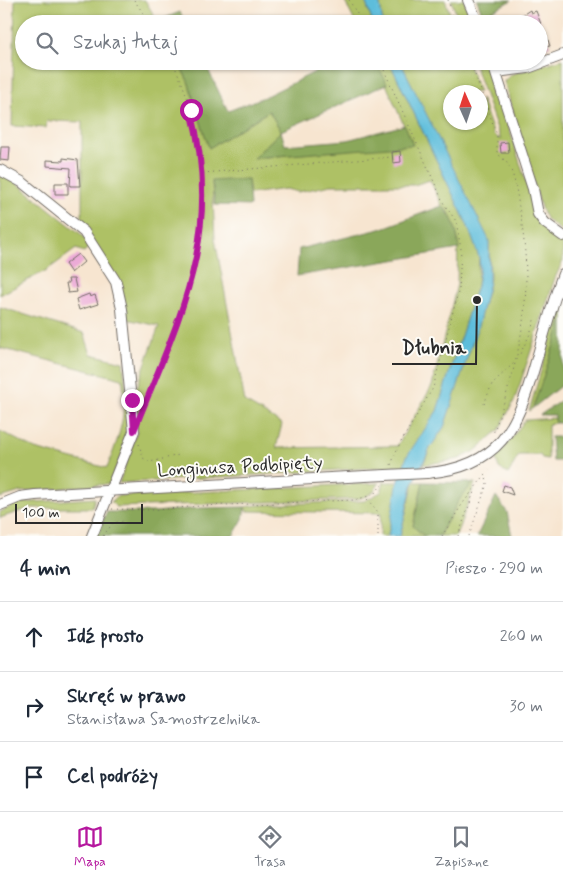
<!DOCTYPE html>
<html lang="pl">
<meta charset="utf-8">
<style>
body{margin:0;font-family:Mynerve,sans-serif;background:#f2f2f3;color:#1f2937}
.compass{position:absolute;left:443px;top:85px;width:45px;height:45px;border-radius:50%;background:#fff;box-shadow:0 1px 4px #0004;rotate:357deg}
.scale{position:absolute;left:15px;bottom:12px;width:128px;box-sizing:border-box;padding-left:5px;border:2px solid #2b2b2b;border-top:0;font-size:14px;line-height:18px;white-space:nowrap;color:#2b2b2b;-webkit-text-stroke:4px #fdfcf7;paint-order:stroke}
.stop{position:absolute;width:15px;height:15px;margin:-11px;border:4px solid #b5179e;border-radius:50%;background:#fff}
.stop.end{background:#b5179e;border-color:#fff;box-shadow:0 1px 5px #0008}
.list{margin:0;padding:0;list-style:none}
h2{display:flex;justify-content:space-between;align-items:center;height:65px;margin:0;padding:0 20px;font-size:21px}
h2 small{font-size:16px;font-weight:400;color:#747a83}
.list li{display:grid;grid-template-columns:32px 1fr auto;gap:15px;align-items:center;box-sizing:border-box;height:70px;padding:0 20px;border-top:1px solid #e0e1e3}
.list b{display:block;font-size:19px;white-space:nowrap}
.list p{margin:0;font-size:16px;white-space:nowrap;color:#747a83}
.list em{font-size:16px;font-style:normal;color:#747a83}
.icon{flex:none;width:28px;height:28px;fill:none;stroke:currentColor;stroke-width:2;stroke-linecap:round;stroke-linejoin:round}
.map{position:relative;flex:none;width:563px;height:536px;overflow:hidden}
.search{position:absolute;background:#fff;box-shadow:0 1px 4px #0004;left:15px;right:15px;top:15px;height:55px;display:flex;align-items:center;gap:12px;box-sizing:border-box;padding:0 18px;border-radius:28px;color:#747a83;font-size:19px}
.sheet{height:275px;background:#fff}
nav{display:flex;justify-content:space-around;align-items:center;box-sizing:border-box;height:70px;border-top:1px solid #e0e1e3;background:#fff;font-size:14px;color:#747a83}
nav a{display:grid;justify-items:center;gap:2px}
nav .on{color:#b5179e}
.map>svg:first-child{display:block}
</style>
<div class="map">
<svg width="563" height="536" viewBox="0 0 563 536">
<rect width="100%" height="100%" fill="#fdfcf7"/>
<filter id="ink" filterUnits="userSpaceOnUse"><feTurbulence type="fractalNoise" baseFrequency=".02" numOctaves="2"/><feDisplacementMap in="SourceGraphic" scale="10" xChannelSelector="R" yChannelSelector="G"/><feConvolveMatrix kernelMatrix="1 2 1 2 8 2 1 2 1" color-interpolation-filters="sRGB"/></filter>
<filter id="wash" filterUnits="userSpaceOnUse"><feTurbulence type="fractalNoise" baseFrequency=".0096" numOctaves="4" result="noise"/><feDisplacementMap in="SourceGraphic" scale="20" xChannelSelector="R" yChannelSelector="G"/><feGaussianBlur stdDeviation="1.12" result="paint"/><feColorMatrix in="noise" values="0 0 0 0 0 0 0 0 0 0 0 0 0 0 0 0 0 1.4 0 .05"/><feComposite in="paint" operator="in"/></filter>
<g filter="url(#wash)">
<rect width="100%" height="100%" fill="#f7e5d0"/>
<path fill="#aec165" stroke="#6c7648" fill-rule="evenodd" d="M15,0H145L159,24H24V61H178L188,81L209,148L269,111L281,131L254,158L412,144L376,61H389L467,224L479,257L477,286L437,411L408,456L404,466L119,483L137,431L134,389L137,387L159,326L126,319L122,294L82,225V122L47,121L46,128L12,126ZM248,179L250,194L286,189L298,192L331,185H414L430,180L442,206L449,212L458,239L457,284L432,386L397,446L276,448L282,424L245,402L215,239L212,182Z
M344,0H365L373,24H356Z
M378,0H445L454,24H384C380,16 382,7 378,0Z
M451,0H464L474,24H460Z
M563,59V232L547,220L542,211L504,81L512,74Z
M400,61H467L479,92H450V122H480L481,98L494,135L501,140L473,61H488L531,198C533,224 541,228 563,241V261L555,278L515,399L499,430L475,451L459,459L423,465L430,448L444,427L480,318L490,279L489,243Z
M0,174L12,179L82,235L90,246L84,252L76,249L47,270L0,295Z
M563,298V318L533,408L529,411Z
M0,307L84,333L91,354L123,362L131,432L109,484L20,492L0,498V431L35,449L107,468C119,437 128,413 122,379L0,348Z
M555,418V423L548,425V459L542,458L540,455H519L508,474L499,468L496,459L525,420Z
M384,482H399L388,536H380L381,513L246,511L245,507L258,505L364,501L381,492Z
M414,482H423L413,526L424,536H400Z
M379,483C374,494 368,496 357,499L116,507L111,502L118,496Z
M473,483H475L456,536H439L459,500Z
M95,498L92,508H30L0,518V512L19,503Z"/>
<path fill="#8aa75a" stroke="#5a6942" d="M477,0H512L483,16Z
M180,12L186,24H159L157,21Z
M178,61H204L228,111L264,97L337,61H376L387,84L281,131L285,145L347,140L405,125L413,145L253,158L281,131L269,111L209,148L188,81Z
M248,179L250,206L215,205L212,181Z
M442,206C455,218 457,233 459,249L297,276L299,249L380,229Z
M563,318V384L533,408Z
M563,399V423H555V415H540Z
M551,437H563V461H553Z
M423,482L473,483L459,500L439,536H424L413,526Z
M496,496L507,512L512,536H477Z
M245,507L243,519L233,536H95L107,512H154L200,508Z"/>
<path fill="#5dbddb" stroke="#447483" d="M365,0H378C382,7 380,16 384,24H373Z
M389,61H400L489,240V282L478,326L444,427L430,448L412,486L400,536H388L397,486L407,456L437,411L477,286L480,268L479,257L467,224Z"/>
<g id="blocks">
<path fill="#ecabd7" d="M530,10L531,13L536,11L541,24H522L519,17Z
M546,34L550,46L539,48V37Z
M508,142L509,153H501L500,143Z
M1,147H10L9,161L0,160Z
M400,151L401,162L393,163L392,152Z
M63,158L78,160L80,186H70L71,168L47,166V160L63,161Z
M55,183H68V194H55Z
M78,254L84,262L71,273L65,264Z
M68,279H74L77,292L68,293L66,283H69Z
M89,294L90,297L95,295L98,304L79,310L76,299Z
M504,485L510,487L513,495L502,491Z"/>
</g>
</g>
<g filter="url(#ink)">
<use href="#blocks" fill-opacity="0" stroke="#726c65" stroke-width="1"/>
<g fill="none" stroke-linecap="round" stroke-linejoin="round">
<g stroke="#726c65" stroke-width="12">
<path id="minor" d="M468,0L478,24
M492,61L533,189L538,214L545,223L563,236
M496,72L528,68L563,55
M0,170L22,182L84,232L116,282L122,309L134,431L92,536
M427,473C500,467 517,428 535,365C544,334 552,304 563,274
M0,505L20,497L35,495L365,476"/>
</g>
<path stroke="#726c65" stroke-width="1" stroke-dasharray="1 4" stroke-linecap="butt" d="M134,0L151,24
M349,0L363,24
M448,0L456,24
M380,61L444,204L456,221L461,249L459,289L433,388L398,447L391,465
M470,61L497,135V152C500,157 504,159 507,163C515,174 517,195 519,207C535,294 522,353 493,434
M203,173L392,157
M518,358L530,334L535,317
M484,404L492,384L516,361
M142,411C159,369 178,327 191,283C212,211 206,129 172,61
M139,444L143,458L150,462L179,455
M367,499L378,512V536
M112,509L157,510L200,506L354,500L373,495L382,485
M103,536L113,523L124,521
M442,536L463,503L489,470
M458,536L474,492
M469,536L487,484L486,475"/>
<use href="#minor" stroke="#fff" stroke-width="10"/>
<g stroke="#726c65" stroke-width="12" stroke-linecap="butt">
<path id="minor-bridge" d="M365,476L427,473"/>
</g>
<use href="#minor-bridge" stroke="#fff" stroke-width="10"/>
</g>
</g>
<g fill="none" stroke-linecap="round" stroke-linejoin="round" filter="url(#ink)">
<path stroke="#b5179e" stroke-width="6" d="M132,400L134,431C179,317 224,237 191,110"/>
</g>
<g text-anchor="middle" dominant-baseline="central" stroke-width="4" stroke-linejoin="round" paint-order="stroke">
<g font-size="18" fill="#2b2b2b" stroke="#fdfcf7">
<text transform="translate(240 467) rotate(-3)">Longinusa Podbipięty</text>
</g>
</g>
<path fill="none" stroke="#2b2b2b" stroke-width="2" d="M477 300L476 364H392"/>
<circle fill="#2b2b2b" stroke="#fdfcf7" stroke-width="2" cx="477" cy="300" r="5"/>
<g font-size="19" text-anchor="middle" font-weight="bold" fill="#2b2b2b" stroke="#fdfcf7" stroke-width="4" stroke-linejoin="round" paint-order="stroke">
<text x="434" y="354">Dłubnia</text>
</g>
</svg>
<svg class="compass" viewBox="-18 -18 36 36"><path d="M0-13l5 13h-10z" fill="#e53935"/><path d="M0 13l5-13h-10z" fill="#747a83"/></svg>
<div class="scale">100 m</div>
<div class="stop" style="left:191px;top:110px"></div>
<div class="stop end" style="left:132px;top:400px"></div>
<div class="search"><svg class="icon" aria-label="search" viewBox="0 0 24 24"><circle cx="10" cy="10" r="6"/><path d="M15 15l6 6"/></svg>Szukaj tutaj</div>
</div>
<section class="sheet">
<h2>4 min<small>Pieszo · 290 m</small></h2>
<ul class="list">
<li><svg class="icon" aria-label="ahead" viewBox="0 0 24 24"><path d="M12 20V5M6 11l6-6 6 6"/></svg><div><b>Idź prosto</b></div><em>260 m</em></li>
<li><svg class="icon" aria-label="right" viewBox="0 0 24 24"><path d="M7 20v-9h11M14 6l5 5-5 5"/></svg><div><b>Skręć w prawo</b><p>Stanisława Samostrzelnika</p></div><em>30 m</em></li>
<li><svg class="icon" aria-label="arrive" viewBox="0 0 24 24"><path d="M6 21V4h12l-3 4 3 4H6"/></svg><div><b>Cel podróży</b></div></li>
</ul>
</section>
<nav>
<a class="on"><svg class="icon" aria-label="map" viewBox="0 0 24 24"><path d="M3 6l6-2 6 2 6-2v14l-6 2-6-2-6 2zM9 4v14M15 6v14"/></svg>Mapa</a>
<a><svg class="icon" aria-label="directions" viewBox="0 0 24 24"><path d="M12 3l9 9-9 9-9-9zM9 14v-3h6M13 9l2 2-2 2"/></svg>Trasa</a>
<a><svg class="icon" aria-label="saved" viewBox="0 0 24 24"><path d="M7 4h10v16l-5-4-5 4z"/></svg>Zapisane</a>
</nav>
